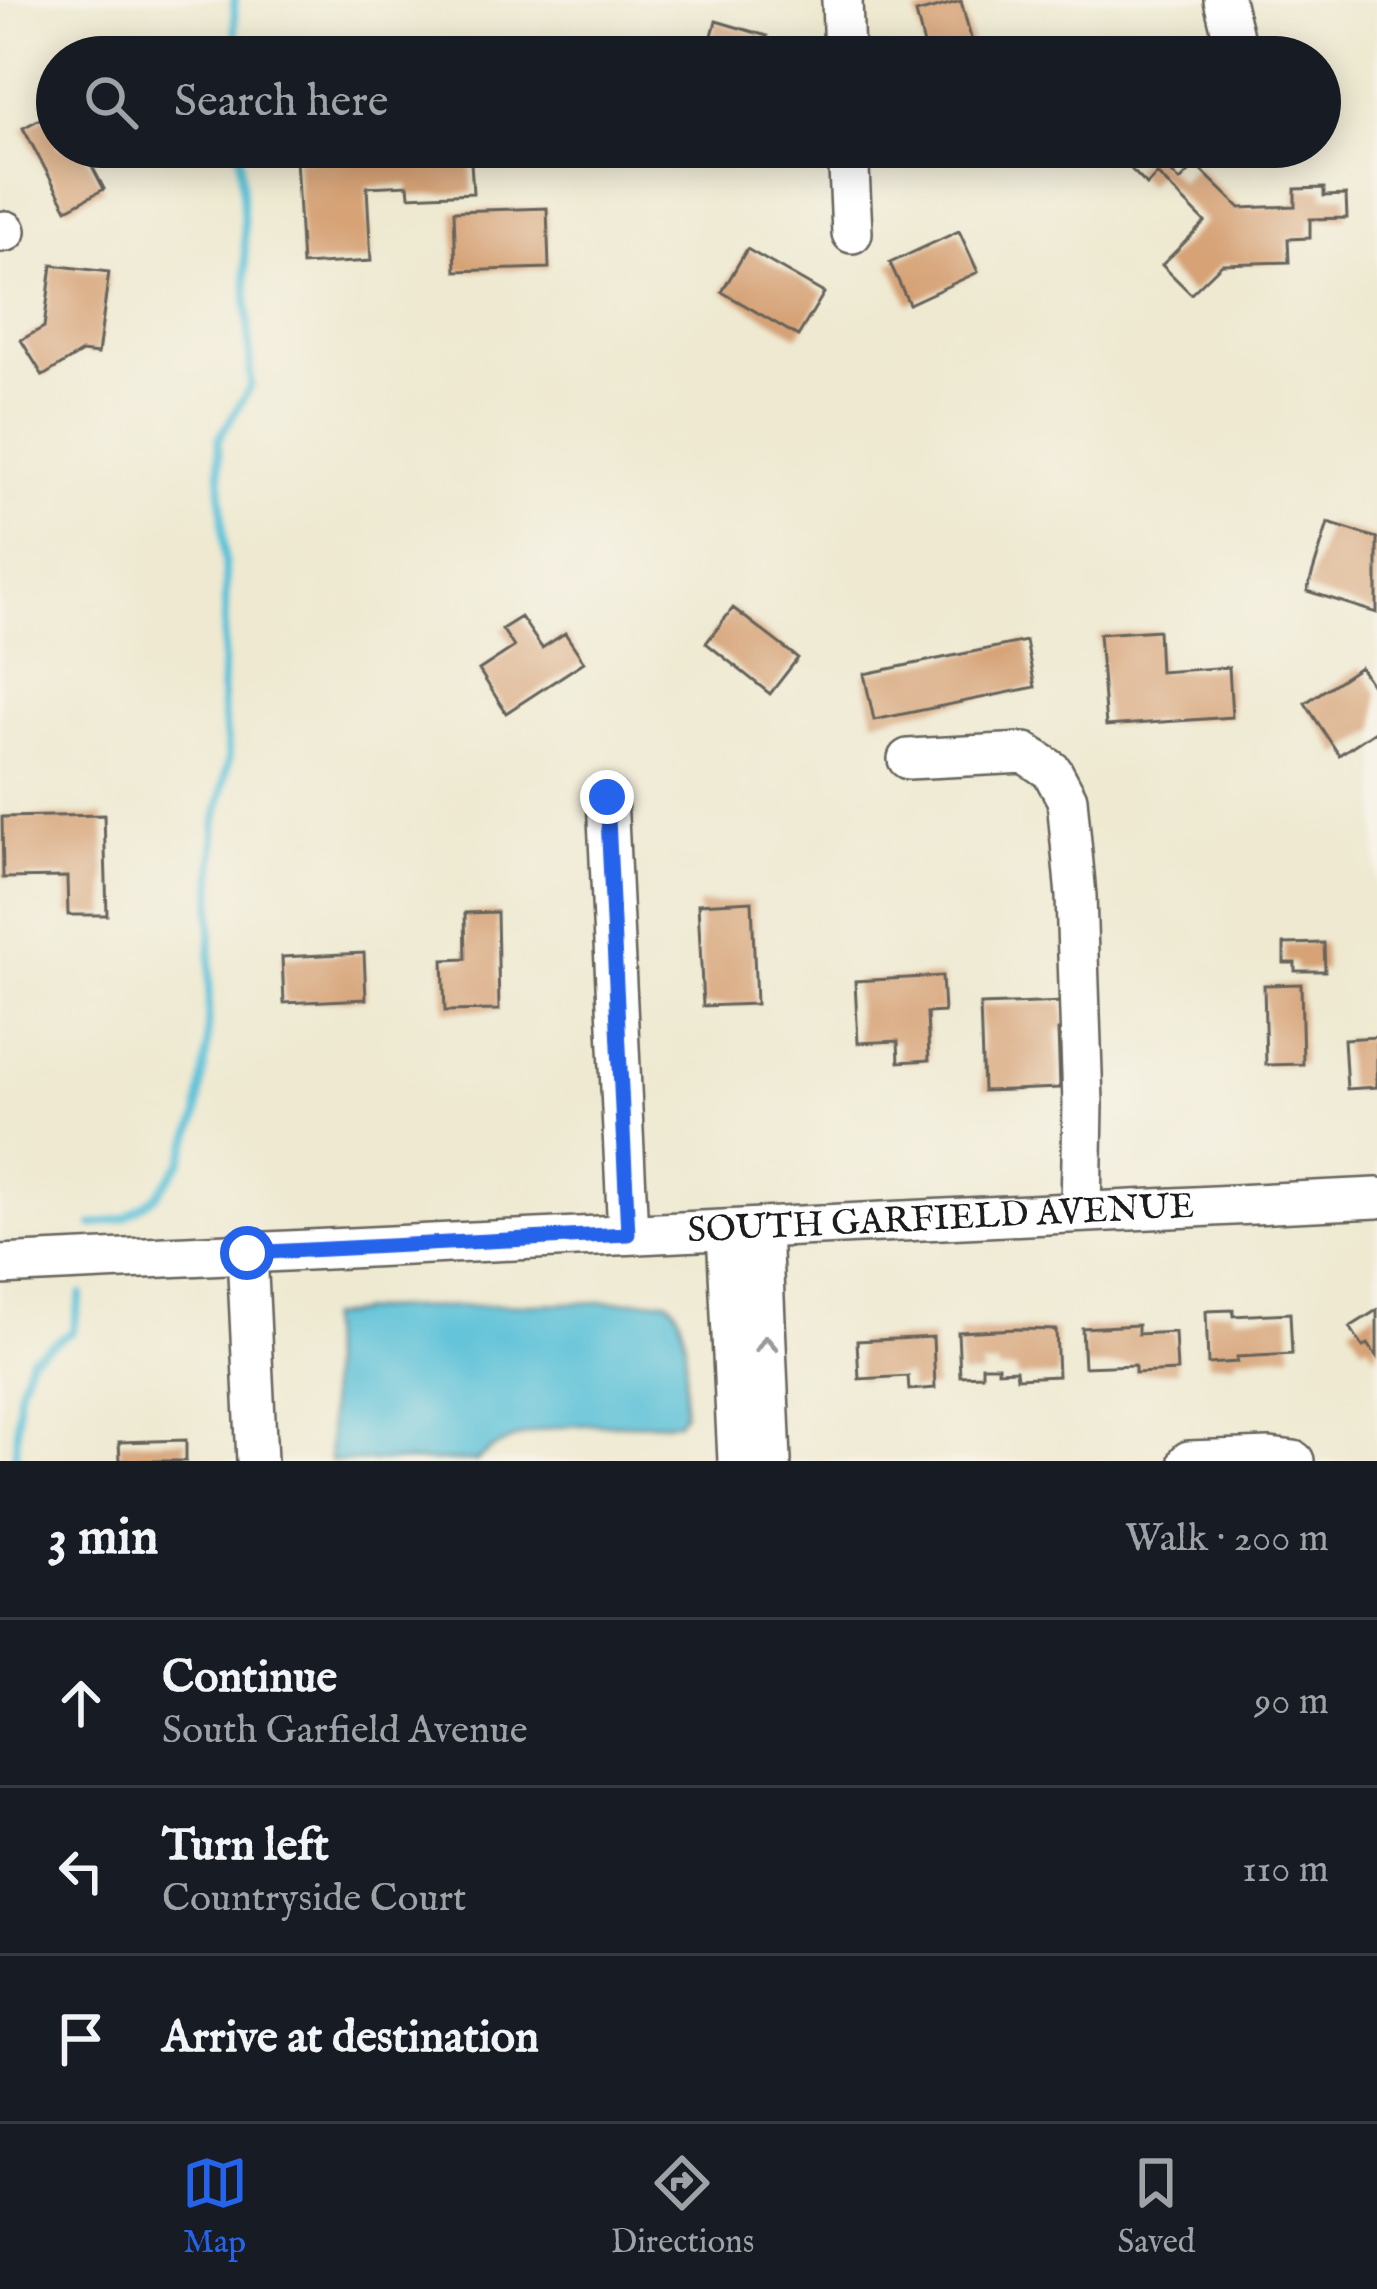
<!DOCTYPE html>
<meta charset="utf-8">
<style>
body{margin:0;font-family:"IM FELL English",serif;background:#20242c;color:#f1f3f6}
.stop{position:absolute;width:36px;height:36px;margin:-27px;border:9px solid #2563eb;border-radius:50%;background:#fff}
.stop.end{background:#2563eb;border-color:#fff;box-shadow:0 3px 12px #0008}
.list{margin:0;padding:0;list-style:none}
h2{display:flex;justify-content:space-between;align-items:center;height:156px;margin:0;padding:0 48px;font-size:51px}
h2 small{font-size:39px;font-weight:400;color:#9ea1a6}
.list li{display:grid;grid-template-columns:78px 1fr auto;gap:36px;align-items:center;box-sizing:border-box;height:168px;padding:0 48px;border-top:3px solid #363941}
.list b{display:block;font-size:45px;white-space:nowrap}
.list p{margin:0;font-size:39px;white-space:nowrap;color:#9ea1a6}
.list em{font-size:39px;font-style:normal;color:#9ea1a6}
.icon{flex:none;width:66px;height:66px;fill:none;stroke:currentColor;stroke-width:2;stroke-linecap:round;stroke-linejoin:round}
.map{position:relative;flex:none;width:1377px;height:1461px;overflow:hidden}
.search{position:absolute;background:#171b24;box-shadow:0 6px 30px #0003;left:36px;right:36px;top:36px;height:132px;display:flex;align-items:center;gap:30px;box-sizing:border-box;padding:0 42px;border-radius:66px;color:#9ea1a6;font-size:45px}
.sheet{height:660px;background:#171b24}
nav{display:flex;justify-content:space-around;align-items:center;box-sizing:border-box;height:168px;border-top:3px solid #363941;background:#171b24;font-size:33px;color:#9ea1a6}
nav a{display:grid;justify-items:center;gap:6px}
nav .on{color:#2563eb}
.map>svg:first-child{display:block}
</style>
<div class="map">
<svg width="1377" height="1461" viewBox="0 0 1377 1461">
<rect width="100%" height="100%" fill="#f7f3e8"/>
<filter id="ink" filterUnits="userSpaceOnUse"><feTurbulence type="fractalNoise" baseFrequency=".00833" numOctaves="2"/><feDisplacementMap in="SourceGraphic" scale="24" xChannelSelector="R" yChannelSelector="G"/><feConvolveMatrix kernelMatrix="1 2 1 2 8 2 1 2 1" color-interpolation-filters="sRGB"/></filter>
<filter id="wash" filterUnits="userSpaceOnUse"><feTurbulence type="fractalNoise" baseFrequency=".004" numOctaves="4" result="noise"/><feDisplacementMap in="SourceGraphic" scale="48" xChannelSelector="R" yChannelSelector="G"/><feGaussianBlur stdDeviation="2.7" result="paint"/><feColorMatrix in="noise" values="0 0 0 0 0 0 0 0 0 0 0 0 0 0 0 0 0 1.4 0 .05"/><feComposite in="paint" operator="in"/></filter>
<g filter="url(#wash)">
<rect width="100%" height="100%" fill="#eee9d0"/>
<path fill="#5bc1d8" stroke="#3c6e7a" stroke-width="3" d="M665,1300C694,1311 684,1385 684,1413L678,1422C611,1427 530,1414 476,1461H330L327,1317L377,1309Z"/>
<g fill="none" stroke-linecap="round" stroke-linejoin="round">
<path stroke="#5bc1d8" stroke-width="8" d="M234,0L236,57
M93,1225L124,1218L155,1197L182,1161L197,1118L207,1049L215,826L229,757L222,701L226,584L218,440L251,386L240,147
M15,1461L19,1391L31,1357L72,1332L81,1295"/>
</g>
<g id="blocks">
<path fill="#d6a276" d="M961,1L976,57H927L916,13Z
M716,21L767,36L761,57H706Z
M57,110V147H82L104,189L67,209L23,128Z
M338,147H470L473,193L409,196L408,185L367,187L371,261L302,265L296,159L339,156Z
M1150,152L1180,181L1196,165L1240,208L1295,206V189L1324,188V196L1346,195L1347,218L1310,219V238L1288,239L1289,262L1222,264L1191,294L1162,265L1205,222L1157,174L1147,185L1132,170Z
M547,208L549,268L456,271L454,211Z
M959,231L978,272L909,304L890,263Z
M747,249L824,293L798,336L722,292Z
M52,265L109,272L98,354L82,352L43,376L21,340L44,327Z
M1328,523L1377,538V613L1307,591Z
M733,608L798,658L770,694L706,643Z
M521,617L542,648L565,633L584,662L506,713L479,670L514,647L502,629Z
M1158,630L1160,672L1229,667L1232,717L1106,726L1099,634Z
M1026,641L1035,687L874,720L864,674Z
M1360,667L1377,693V730L1339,755L1305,703Z
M104,815L107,915H68L67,877L3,878L2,817Z
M752,901L756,1004L703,1006L698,904Z
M497,912L499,1010L445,1011L443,960L466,959L465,913Z
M1324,943L1325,971H1295V963H1284V944Z
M364,953L366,999L284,1003L282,957Z
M942,976L944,1012L927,1013L929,1060L899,1062L898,1041L858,1043L855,981Z
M1301,984L1303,1064L1266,1065L1264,985Z
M1064,1002L1065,1029L1058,1030L1060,1088L983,1091L980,1005Z
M1377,1037V1087L1347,1089L1344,1039Z
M1233,1310V1316L1290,1313L1292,1354L1237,1357V1362L1208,1364L1206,1311Z
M1377,1310V1357L1368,1344L1363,1347L1350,1327Z
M1138,1325V1334L1175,1332L1177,1371L1135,1373V1365L1084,1367L1082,1328Z
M1017,1329L1056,1330L1058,1376L1017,1378L1016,1370L998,1371V1366H982V1375L960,1376L958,1332Z
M933,1337L935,1388L909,1390L908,1376L859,1379L857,1341Z
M186,1440V1461H120L119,1442Z"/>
</g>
</g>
<g filter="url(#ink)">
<use href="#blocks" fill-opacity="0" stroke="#66645b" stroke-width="3"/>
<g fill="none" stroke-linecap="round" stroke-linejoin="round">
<g stroke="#66645b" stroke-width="44">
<g id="minor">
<path d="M842,0L844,57"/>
<path d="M1224,0L1238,57"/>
<path d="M848,147L852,233"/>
<path d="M0,232L6,231"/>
<path d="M908,759L1025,753L1052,771L1067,799L1076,896L1083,1103L1081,1212"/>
<path d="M607,797L628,1234"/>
<path d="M761,1228L771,1461"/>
<path d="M727,1230L738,1461"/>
<path d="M247,1253L257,1461"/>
<path id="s1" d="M0,1265L1377,1198"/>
<path d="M1189,1461L1270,1458L1294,1461"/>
</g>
</g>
<use href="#minor" stroke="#fff" stroke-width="39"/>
</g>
<defs><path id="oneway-chevron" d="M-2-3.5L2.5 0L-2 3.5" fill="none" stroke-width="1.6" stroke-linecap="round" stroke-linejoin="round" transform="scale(3)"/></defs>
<use stroke="#999" href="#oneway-chevron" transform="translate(766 1344) rotate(-92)"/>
</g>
<g fill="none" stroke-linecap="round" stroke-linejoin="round" filter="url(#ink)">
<path stroke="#2563eb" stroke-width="15" d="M247,1253L628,1234L607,797"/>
</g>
<g text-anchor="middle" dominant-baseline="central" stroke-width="10" stroke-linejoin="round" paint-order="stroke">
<g font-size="36" fill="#1c1c1c" stroke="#f7f3e8">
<text stroke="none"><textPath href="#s1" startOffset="942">SOUTH GARFIELD AVENUE</textPath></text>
</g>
</g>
</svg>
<div class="stop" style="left:247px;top:1253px"></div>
<div class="stop end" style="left:607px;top:797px"></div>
<div class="search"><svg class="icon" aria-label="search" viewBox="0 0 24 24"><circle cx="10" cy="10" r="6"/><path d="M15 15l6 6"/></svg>Search here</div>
</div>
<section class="sheet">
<h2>3 min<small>Walk · 200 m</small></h2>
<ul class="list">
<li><svg class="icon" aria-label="ahead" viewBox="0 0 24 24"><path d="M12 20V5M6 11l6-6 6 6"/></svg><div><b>Continue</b><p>South Garfield Avenue</p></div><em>90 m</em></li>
<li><svg class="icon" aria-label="left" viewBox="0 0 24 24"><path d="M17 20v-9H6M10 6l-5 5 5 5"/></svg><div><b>Turn left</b><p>Countryside Court</p></div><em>110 m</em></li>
<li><svg class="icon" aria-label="arrive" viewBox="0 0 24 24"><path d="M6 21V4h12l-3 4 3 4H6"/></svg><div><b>Arrive at destination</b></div></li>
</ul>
</section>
<nav>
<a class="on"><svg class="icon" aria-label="map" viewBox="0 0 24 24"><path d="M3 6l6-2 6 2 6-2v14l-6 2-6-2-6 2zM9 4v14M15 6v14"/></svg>Map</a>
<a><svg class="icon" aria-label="directions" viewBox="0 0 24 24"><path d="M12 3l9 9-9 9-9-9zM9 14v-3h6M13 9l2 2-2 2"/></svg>Directions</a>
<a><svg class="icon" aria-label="saved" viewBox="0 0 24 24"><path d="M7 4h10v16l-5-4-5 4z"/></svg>Saved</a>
</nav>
